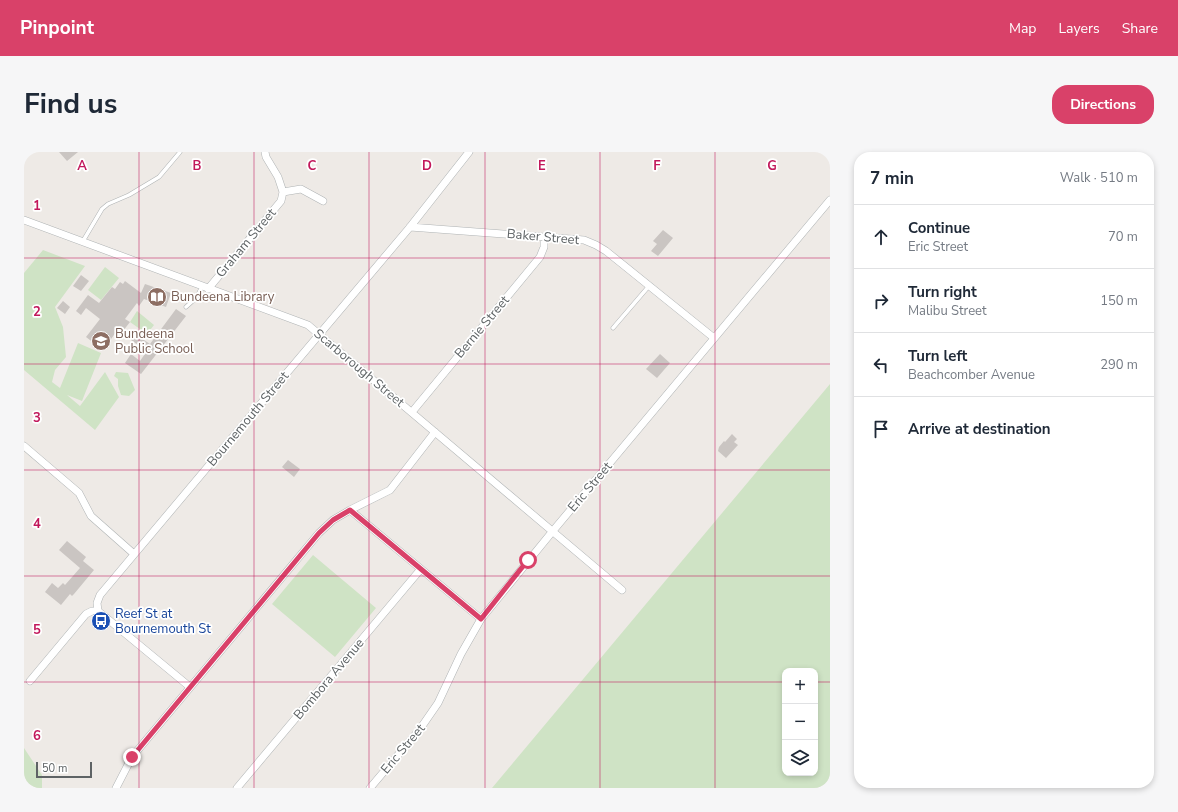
<!DOCTYPE html>
<meta charset="utf-8">
<style>
body{margin:0;font-family:"Nunito Sans",sans-serif;background:#f6f6f7;color:#1f2937}
.controls{position:absolute;right:12px;bottom:12px;display:grid;overflow:hidden;border-radius:8px;box-shadow:0 2px 6px #0003}
.controls button{width:36px;height:36px;display:grid;place-items:center;padding:0;border:0;border-bottom:1px solid #e0e1e3;background:#fff;color:#1f2937;font:20px sans-serif}
.scale{position:absolute;left:12px;bottom:10px;width:56px;box-sizing:border-box;padding-left:4px;border:2px solid #5e6365;border-top:0;font-size:11px;line-height:14px;white-space:nowrap;color:#5e6365;-webkit-text-stroke:3px #fff;paint-order:stroke}
.stop{position:absolute;width:12px;height:12px;margin:-9px;border:3px solid #d94169;border-radius:50%;background:#fff}
.stop.end{background:#d94169;border-color:#fff;box-shadow:0 1px 4px #0008}
.list{margin:0;padding:0;list-style:none}
h2{display:flex;justify-content:space-between;align-items:center;height:52px;margin:0;padding:0 16px;font-size:17px}
h2 small{font-size:13px;font-weight:400;color:#747a83}
.list li{display:grid;grid-template-columns:26px 1fr auto;gap:12px;align-items:center;box-sizing:border-box;height:64px;padding:0 16px;border-top:1px solid #e0e1e3}
.list b{display:block;font-size:15px;white-space:nowrap}
.list p{margin:0;font-size:13px;white-space:nowrap;color:#747a83}
.list em{font-size:13px;font-style:normal;color:#747a83}
.icon{flex:none;width:22px;height:22px;fill:none;stroke:currentColor;stroke-width:2;stroke-linecap:round;stroke-linejoin:round}
.map{position:relative;flex:none;width:806px;height:636px;overflow:hidden;border-radius:16px}
header{display:flex;align-items:center;gap:24px;box-sizing:border-box;height:56px;padding:0 20px;background:#d94169;color:#fff}
header strong{font-size:19px}
nav{display:flex;gap:22px;margin-inline-start:auto;font-size:14px}
.intro{display:flex;align-items:center;justify-content:space-between;box-sizing:border-box;height:96px;padding:0 24px}
h1{margin:0;font-size:28px}
.button{padding:10px 18px;border-radius:16px;background:#d94169;color:#fff;font-size:14px;font-weight:700}
main{display:flex;gap:24px;padding:0 24px}
aside{flex:1;background:#fff;border-radius:16px;box-shadow:0 2px 6px #0003}
.map>svg:first-child{display:block}
</style>
<header>
<strong>Pinpoint</strong>
<nav><a>Map</a><a>Layers</a><a>Share</a></nav>
</header>
<div class="intro"><h1>Find us</h1><a class="button">Directions</a></div>
<main>
<div class="map">
<svg width="806" height="636" viewBox="0 0 806 636">
<rect width="100%" height="100%" fill="#eeeae6"/>
<path fill="#cfe3c5" fill-rule="evenodd" d="M19,98L61,114L31,155L39,175L42,205L31,218L28,230L36,236L54,191L77,201L58,249L43,243L56,254L81,220L95,245L71,278L0,218V121Z
M81,115L95,126L77,148L64,138Z
M113,159L130,173L123,182L106,170Z
M92,220L104,221L111,238L105,244L97,243L94,234V227L90,224Z
M806,232V636H468ZM761,519H791V621H761Z
M289,403L352,456L311,505L248,452Z
M0,596L18,623V636H0Z"/>
<path fill="#cac5c2" d="M35,0H54L43,9Z
M639,78L649,86L634,104L627,99L633,92L629,89Z
M57,123L65,129L57,139L49,134Z
M101,129L117,141L121,132L147,141L142,155L120,147L115,154L113,151L101,167L106,170L99,179L95,176L79,198L62,185L76,167L62,156L57,163L52,159L64,143L75,151L88,135L91,137L96,130L99,132Z
M39,149L46,155L41,162L33,156Z
M152,157L162,164L117,222L101,211L107,202L116,209L123,199L107,188L111,182L126,192Z
M636,202L646,211L633,226L622,217Z
M708,282L713,287L710,290L714,293L702,306L694,299L695,295L700,289L701,290Z
M264,308L276,317L270,325L258,315Z
M43,389L62,405L59,409L70,418L50,442L48,444L46,442L37,453L21,440L28,431L34,436L39,431L41,433L56,416L35,398Z"/>
<g fill="none" stroke-linecap="round" stroke-linejoin="round">
<g stroke="#afb3b4" stroke-width="4.5">
<path id="service" d="M59,89L78,57L84,52L105,43L135,25L156,0
M162,155L172,146L178,135
M589,176L625,134"/>
</g>
<g stroke="#afb3b4" stroke-width="8">
<path id="minor" d="M241,0L242,5L254,25L259,40
M0,2L2,0
M0,68L284,173L598,438
M386,75L560,88L572,93L582,99L690,186
M184,137L257,49L259,40L277,37L299,49
M388,260L516,105L520,95V85
M0,294L55,341L67,364L110,402
M326,358L457,467
M74,459L73,451L76,443L218,274L386,75L445,0
M74,459L166,535
M6,529L62,462L68,459H74
M92,636L108,605L295,381L309,368L326,358L366,338L411,280
M213,636L396,418
M346,636L396,577L414,551L437,502L457,467L528,380L806,48"/>
</g>
<use href="#service" stroke="#fff" stroke-width="3.5"/>
<use href="#minor" stroke="#fff" stroke-width="7"/>
</g>
<g fill="none" stroke-linecap="round" stroke-linejoin="round">
<path stroke="#d94169" stroke-width="5" d="M108,605L295,381L309,368L326,358L457,467L504,408"/>
</g>
<path fill="none" stroke="#c2185b" stroke-width="1" stroke-opacity="0.55" d="M115,0V636M230,0V636M345,0V636M461,0V636M576,0V636M691,0V636M0,106H806M0,212H806M0,318H806M0,424H806M0,530H761M791,530H806"/>
<defs>
<g id="library-disc" transform="scale(1)"><circle r="9.5" fill="#8d6e63" stroke="#fff"/><path d="M-6-4Q-3-5.5-.7-3.5V5Q-3 3-6 4ZM6-4Q3-5.5 .7-3.5V5Q3 3 6 4Z" fill="#fff"/></g>
<g id="school-disc" transform="scale(1)"><circle r="9.5" fill="#8d6e63" stroke="#fff"/><path d="M0-5L7-2L0 1L-7-2ZM-4 1L0 2.5L4 1V4Q0 6-4 4Z" fill="#fff"/></g>
<g id="bus-disc" transform="scale(1)"><circle r="9.5" fill="#1a4fb4" stroke="#fff"/><path d="M-5-6H5V4H4V6H2V4H-2V6H-4V4H-5ZM-3.5-4V0h7V-4ZM-3.5 1.2v1.5H-2V1.2ZM2 1.2v1.5H3.5V1.2Z" fill="#fff"/></g>
</defs>
<g fill-rule="evenodd">
<use href="#library-disc" x="133" y="145"/>
<use href="#school-disc" x="77" y="189"/>
<use href="#bus-disc" x="77" y="469"/>
</g>
<g text-anchor="middle" dominant-baseline="central" stroke-width="3.5" stroke-linejoin="round" paint-order="stroke">
<g font-size="13" fill="#5e6365" stroke="#fff">
<text transform="translate(519 85) rotate(5)">Baker Street</text>
<text transform="translate(222 91) rotate(-50)">Graham Street</text>
<text transform="translate(458 175) rotate(-50)">Bernie Street</text>
<text transform="translate(335 216) rotate(40)">Scarborough Street</text>
<text transform="translate(224 267) rotate(-50)">Bournemouth Street</text>
<text transform="translate(566 335) rotate(-50)">Eric Street</text>
<text transform="translate(305 527) rotate(-50)">Bombora Avenue</text>
<text transform="translate(379 597) rotate(-50)">Eric Street</text>
</g>
<g font-size="13" fill="#785e54" stroke="#fff" text-anchor="start">
<text x="147" y="145">Bundeena Library</text>
<text x="91" y="182">Bundeena<tspan x="91" dy="15">Public School</tspan></text>
</g>
<g font-size="13" fill="#164399" stroke="#fff" text-anchor="start">
<text x="91" y="462">Reef St at<tspan x="91" dy="15">Bournemouth St</tspan></text>
</g>
</g>
<g font-size="13" text-anchor="middle" font-weight="bold" fill="#c2185b" stroke="#fff" stroke-width="3.5" stroke-linejoin="round" paint-order="stroke">
<text x="58" y="18">A</text>
<text x="173" y="18">B</text>
<text x="288" y="18">C</text>
<text x="403" y="18">D</text>
<text x="518" y="18">E</text>
<text x="633" y="18">F</text>
<text x="748" y="18">G</text>
<text x="13" y="58">1</text>
<text x="13" y="164">2</text>
<text x="13" y="270">3</text>
<text x="13" y="376">4</text>
<text x="13" y="482">5</text>
<text x="13" y="588">6</text>
</g>
</svg>
<div class="controls">
<button>+</button>
<button>−</button>
<button><svg class="icon" aria-label="layers" viewBox="0 0 24 24"><path d="M12 4l9 5-9 5-9-5zM3 14l9 5 9-5"/></svg></button>
</div>
<div class="scale">50 m</div>
<div class="stop" style="left:504px;top:408px"></div>
<div class="stop end" style="left:108px;top:605px"></div>
</div>
<aside>
<h2>7 min<small>Walk · 510 m</small></h2>
<ul class="list">
<li><svg class="icon" aria-label="ahead" viewBox="0 0 24 24"><path d="M12 20V5M6 11l6-6 6 6"/></svg><div><b>Continue</b><p>Eric Street</p></div><em>70 m</em></li>
<li><svg class="icon" aria-label="right" viewBox="0 0 24 24"><path d="M7 20v-9h11M14 6l5 5-5 5"/></svg><div><b>Turn right</b><p>Malibu Street</p></div><em>150 m</em></li>
<li><svg class="icon" aria-label="left" viewBox="0 0 24 24"><path d="M17 20v-9H6M10 6l-5 5 5 5"/></svg><div><b>Turn left</b><p>Beachcomber Avenue</p></div><em>290 m</em></li>
<li><svg class="icon" aria-label="arrive" viewBox="0 0 24 24"><path d="M6 21V4h12l-3 4 3 4H6"/></svg><div><b>Arrive at destination</b></div></li>
</ul>
</aside>
</main>
